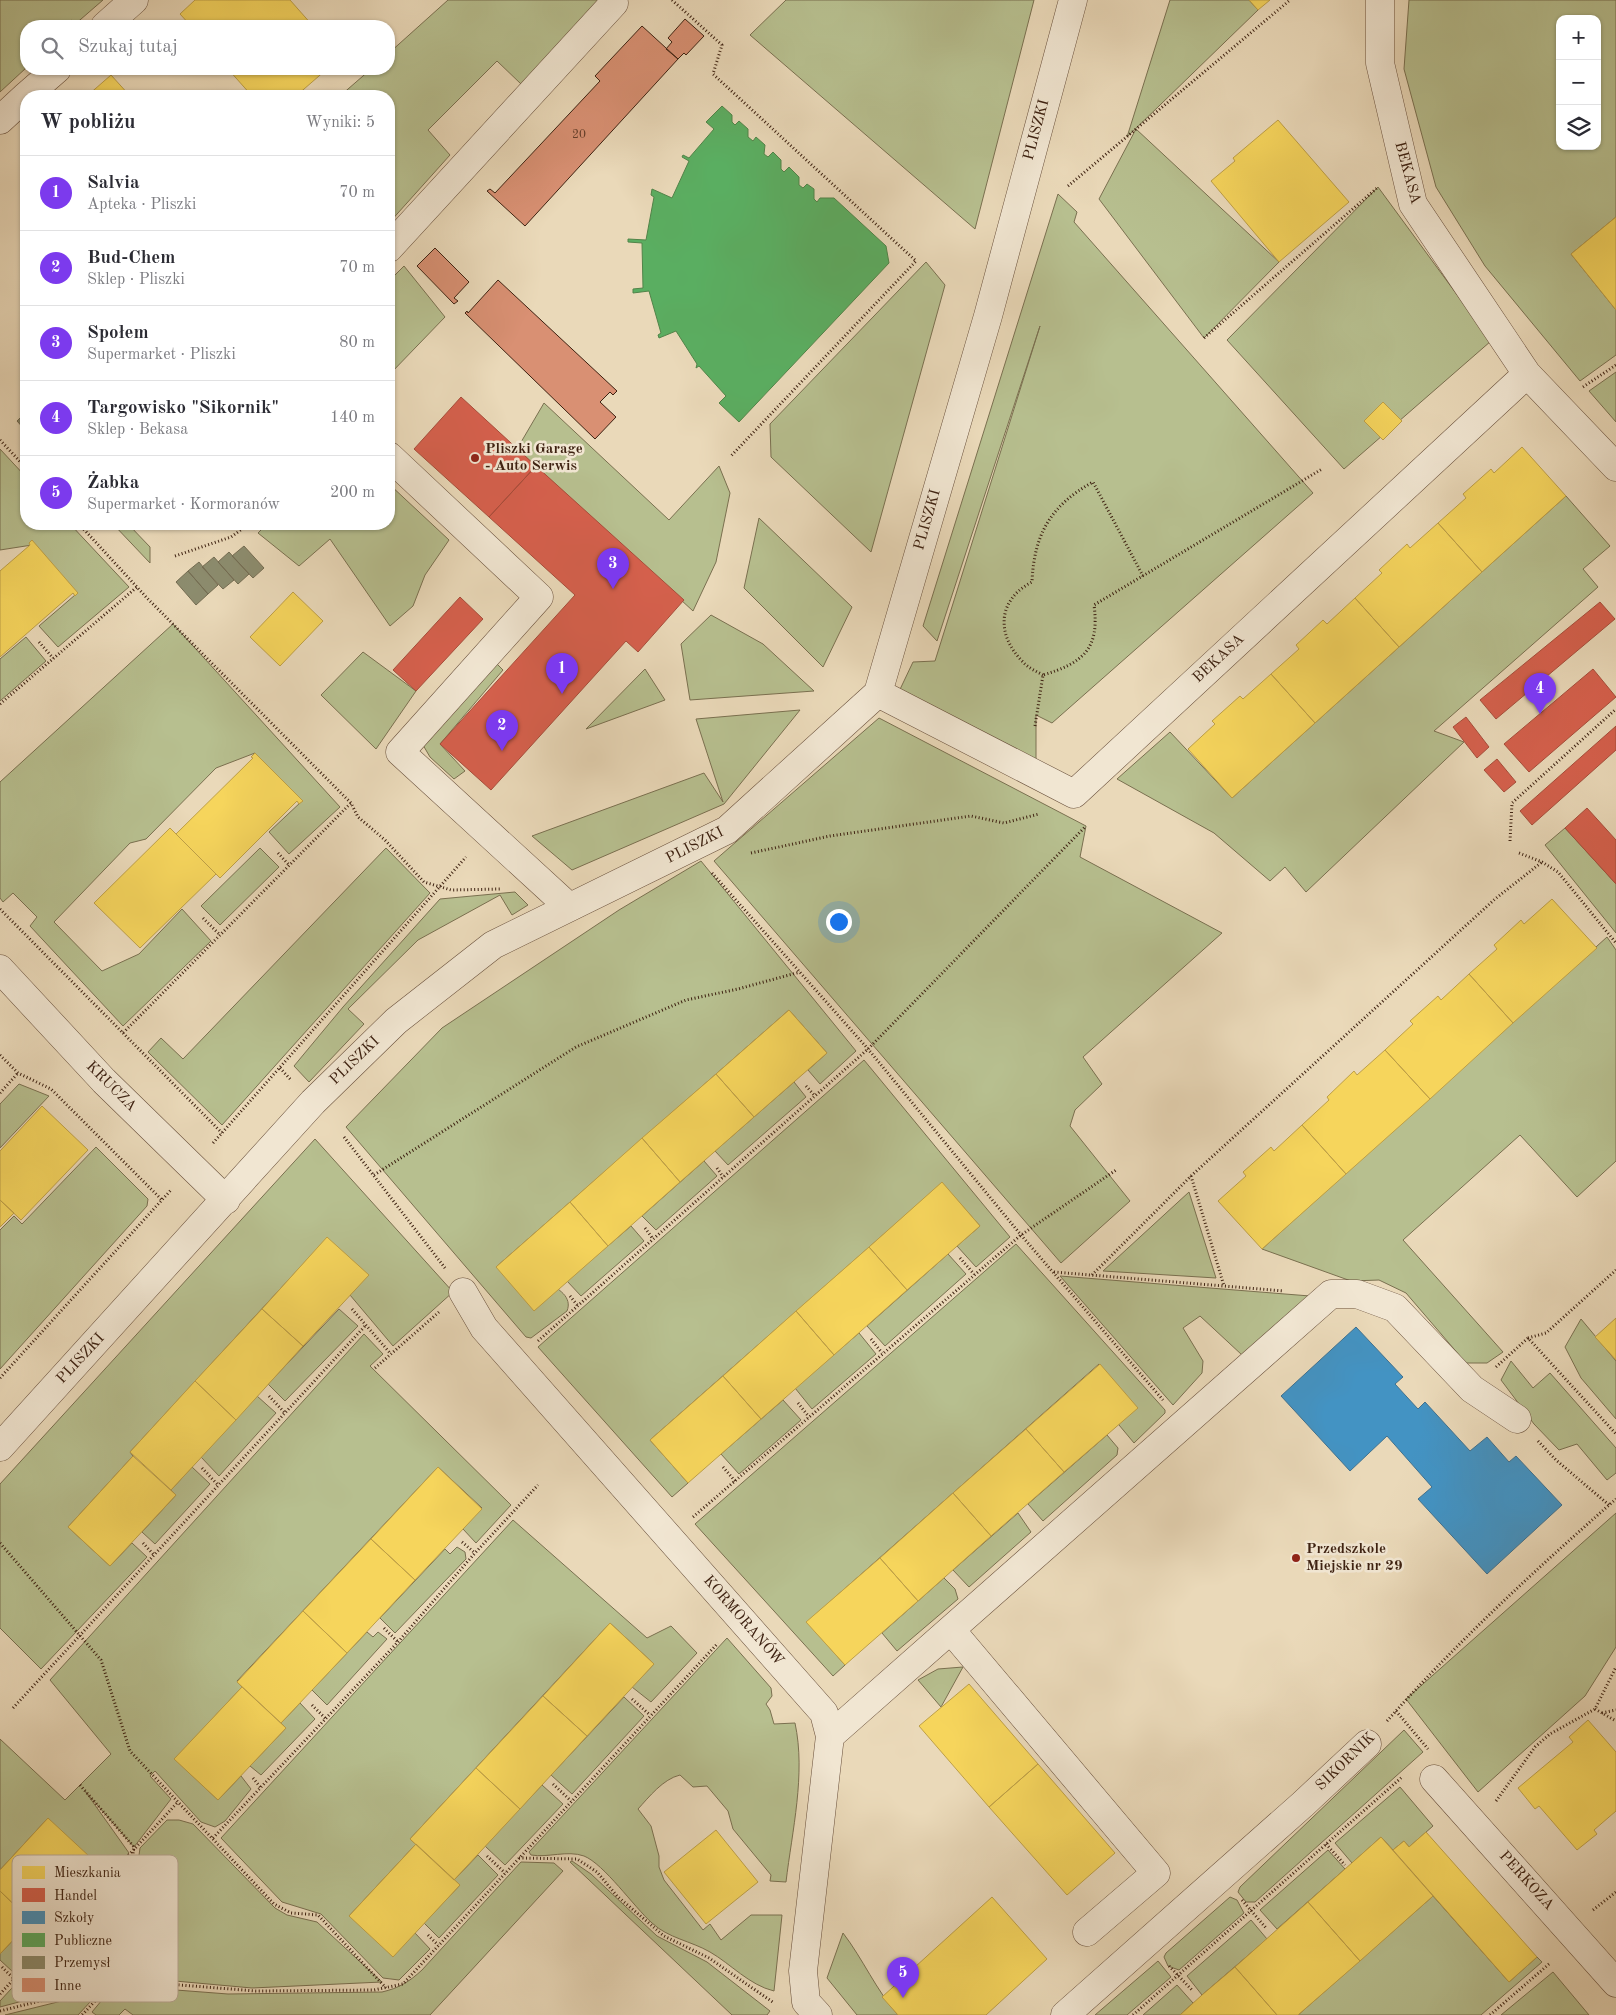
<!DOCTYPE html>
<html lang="pl">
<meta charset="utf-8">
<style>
body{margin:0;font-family:"Old Standard TT",serif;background:#f2f2f3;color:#2b2b33}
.controls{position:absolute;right:15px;top:15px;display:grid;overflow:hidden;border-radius:10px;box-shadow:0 1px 4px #0004}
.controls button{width:45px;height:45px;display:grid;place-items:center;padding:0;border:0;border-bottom:1px solid #e1e1e2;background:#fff;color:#2b2b33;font:25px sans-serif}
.you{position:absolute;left:838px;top:921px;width:18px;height:18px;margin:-12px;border:4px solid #fff;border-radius:50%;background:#1a73e8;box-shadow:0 0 0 8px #1a73e833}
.badge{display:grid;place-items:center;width:32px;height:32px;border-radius:50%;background:#7c3aed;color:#fff;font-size:16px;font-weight:700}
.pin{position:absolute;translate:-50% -41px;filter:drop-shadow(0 1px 2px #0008)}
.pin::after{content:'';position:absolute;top:26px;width:18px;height:15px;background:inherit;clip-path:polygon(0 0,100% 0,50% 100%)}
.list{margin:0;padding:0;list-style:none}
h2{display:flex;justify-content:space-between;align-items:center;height:65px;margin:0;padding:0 20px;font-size:21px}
h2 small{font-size:16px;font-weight:400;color:#7c7c81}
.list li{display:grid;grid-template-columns:32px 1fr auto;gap:15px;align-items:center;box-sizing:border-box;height:75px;padding:0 20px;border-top:1px solid #e1e1e2}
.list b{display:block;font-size:19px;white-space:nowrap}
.list p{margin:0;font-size:16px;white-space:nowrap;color:#7c7c81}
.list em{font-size:16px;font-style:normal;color:#7c7c81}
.icon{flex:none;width:28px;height:28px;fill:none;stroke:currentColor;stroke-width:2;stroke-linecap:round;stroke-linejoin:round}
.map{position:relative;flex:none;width:1616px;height:2015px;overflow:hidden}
.search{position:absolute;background:#fff;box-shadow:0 1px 4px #0004;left:20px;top:20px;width:375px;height:55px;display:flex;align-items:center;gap:12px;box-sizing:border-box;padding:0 18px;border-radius:20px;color:#7c7c81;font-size:19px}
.panel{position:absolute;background:#fff;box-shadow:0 1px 4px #0004;left:20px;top:90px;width:375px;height:440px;border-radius:20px}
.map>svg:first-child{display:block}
</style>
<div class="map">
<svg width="1616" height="2015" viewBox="0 0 1616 2015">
<rect width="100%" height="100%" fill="#ead9b9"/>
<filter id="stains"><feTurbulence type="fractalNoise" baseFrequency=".004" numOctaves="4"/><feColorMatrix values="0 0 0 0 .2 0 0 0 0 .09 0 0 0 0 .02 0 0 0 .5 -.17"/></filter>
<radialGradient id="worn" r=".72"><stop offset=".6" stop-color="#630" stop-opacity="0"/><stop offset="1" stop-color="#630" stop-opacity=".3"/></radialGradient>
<path fill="#b7bf8f" stroke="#7a7050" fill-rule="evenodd" d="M0,0H103L73,26H26V68L0,92Z
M448,0H601L521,84L497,61L428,130L450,155L389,223V96H340L371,69H389V53Z
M786,0H1034L975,229L750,35Z
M1170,0H1249L1258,10L1127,137Z
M1409,0H1616V217L1571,254L1616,310V355L1580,381L1485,266L1436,187L1404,69ZM1560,19H1597V146H1560Z
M1136,129L1279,262L1204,338L1099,199Z
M1378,187L1491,341L1344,469L1227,340Z
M1058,194L1077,212L1074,222L1313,493L1052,723L1036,715V774L894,702L913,662L935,661L1040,326L937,641L923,626Z
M926,262L945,285L871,552L771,457L770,424Z
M404,266L445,317L389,375V281Z
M1616,372V422L1589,391Z
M544,403L669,520L719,466L730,493L716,562L693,611L517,449Z
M0,449L26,477V524H70L129,587L58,647L39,626L75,595L32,545L0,550Z
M389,484L449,540L425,575L413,606L390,626L330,539L299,566L258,533L267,524H389Z
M1566,496L1610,546L1583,569L1598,587L1434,731L1464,742L1306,892L1285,867L1270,881L1214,833L1117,779L1170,732L1232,798Z
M759,518L852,607L823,667L744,588Z
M113,524H128L150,547V563Z
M711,615L763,644L814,691L690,700L681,644Z
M173,624L340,807L289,854L269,832L302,801L255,753L216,768L146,839L130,843L54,922L102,971L139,954L182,909L211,941L123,1026L30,926L37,917L13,893L3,902L0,898V782Z
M26,637L46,661L0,701V659Z
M363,652L416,691L376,749L321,695Z
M494,661L503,670L440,744L465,771L454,779L430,757L423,745Z
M645,669L665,700L586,729Z
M800,710L724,804L572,870L532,836L704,773L723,802L696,719Z
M879,718L1086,826L1080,857L1222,933L1083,1057L1102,1084L1075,1110L1070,1126L1130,1201L1061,1263L714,861Z
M1565,828L1616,884V933L1545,845Z
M260,848L279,867L220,925L201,906Z
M386,848L430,893L222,1125L148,1052L161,1038L183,1059Z
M701,861L856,1051L820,1084L808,1070L827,1053L789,1010L496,1267C515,1273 578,1284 567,1311L531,1338L526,1337L346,1127L442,1028L619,910Z
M515,892L528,905L512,915L500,895L418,940L348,1009L364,1024L309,1082L294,1066L343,1007L440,899Z
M1607,937L1616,950V1161L1577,1197L1520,1135L1403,1240L1503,1352L1487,1363H1466L1406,1293L1379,1280L1351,1281L1262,1249Z
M864,1060L1010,1237L976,1267L957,1246L980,1226L942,1183L650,1440L688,1483L672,1497L538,1347Z
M794,1082L806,1097L728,1165L715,1151Z
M19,1084L49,1096L0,1148V1104Z
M315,1139L453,1292L393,1346L350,1295L368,1275L327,1238L130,1452L133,1456L68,1527L110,1566L132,1543L147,1557L41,1669L0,1628V1484Z
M96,1147L148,1199L147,1206L0,1369V1230L14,1216L22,1224Z
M704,1161L717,1176L656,1230L642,1216Z
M1189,1192L1216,1278L1103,1271Z
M631,1226L644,1241L581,1296L567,1281Z
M1016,1244L1165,1410V1413L1134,1443L1119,1425L1099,1364L807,1622L845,1665L833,1676L695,1524Z
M948,1254L966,1274L885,1346L867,1326Z
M1060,1276L1310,1296L1242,1355L1200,1316L1183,1328L1203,1361L1202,1373L1173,1405Z
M339,1309L358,1326L285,1401L268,1384Z
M1581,1319L1616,1361V1419L1581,1378L1565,1347Z
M859,1333L876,1354L812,1409L795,1388Z
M364,1334L383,1354L370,1366L511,1505L476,1543L463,1529L482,1508L438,1467L237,1681L242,1687L175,1759L218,1800L241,1776L251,1789L225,1821L215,1827L201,1822L155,1771L150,1776L171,1799L134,1847L85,1791L129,1853L121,1861L117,1857L114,1865L71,1912L54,1896L48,1818L0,1870V1739L65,1800L111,1754L50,1680Z
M1511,1361L1533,1388L1550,1373L1616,1448V1473L1607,1480L1577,1444L1559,1450L1534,1424L1501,1380Z
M257,1396L276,1413L219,1476L201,1457Z
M783,1400L801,1420L739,1474L721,1454Z
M1107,1435L1118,1448L1117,1455L1043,1521L1028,1504Z
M192,1467L210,1484L155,1544L142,1532L176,1495L171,1490Z
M1018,1513L1031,1532L969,1587L953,1570Z
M1616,1513V1647L1585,1696L1478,1792L1406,1699Z
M513,1520L647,1638L671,1626L697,1653L651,1702L632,1687L654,1664L610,1623L410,1839L416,1844L349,1916L415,1933L430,1949L399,1980L383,1978L321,1914L282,1902L221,1838Z
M457,1547L465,1552L466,1559L395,1633L380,1618L445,1549L450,1554Z
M944,1578L955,1589L958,1599L897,1651L882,1633Z
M367,1632L373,1637L378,1632L387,1639L327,1705L312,1690Z
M727,1638L771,1688L772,1696L766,1704L770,1710L774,1724L795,1723C806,1774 792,1831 786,1882L770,1881L771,1875L733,1829L728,1811L707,1786L693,1787L680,1775C663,1779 649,1797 638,1809L651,1826L659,1856V1867L664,1880L703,1930L710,1924L721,1940L751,1915H782L774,1991C749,1985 731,1964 710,1952C691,1941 668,1938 652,1923C634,1907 604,1864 584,1856C567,1850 548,1858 531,1855L529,1852Z
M963,1667L941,1707L918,1680L938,1669Z
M624,1697L644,1716L572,1794L551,1775Z
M300,1703L315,1719L261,1775L250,1766L286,1728L281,1723Z
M1404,1730L1423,1752L1255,1902H1246L1238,1892L1240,1887Z
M542,1785L563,1804L505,1865L485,1846Z
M1400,1787L1433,1826L1409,1847L1404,1841L1393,1850L1381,1837L1352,1863L1335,1843Z
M167,1820H179L193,1824L275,1908L287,1915L317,1922L382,1982L252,1988L153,1979L116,1980L133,1900L140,1848Z
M1328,1850L1345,1869L1277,1929L1260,1910Z
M478,1855L498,1875L439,1938L424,1923L460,1885L454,1880Z
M572,1861L591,1874L657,1936L707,1962L770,2011L767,2015H732L570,1862Z
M521,1862L554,1863L563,1871L430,2015H133L125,2009L119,2015H96L92,2012L112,1988H150L228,1994L382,1992C399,1988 409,1982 422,1970Z
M127,1865L109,1978L0,2007V2001L124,1866Z
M1433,1896L1509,1982L1537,1957L1542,1962L1481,2015H1298Z
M1230,1897L1237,1900L1244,1913L1179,1970L1168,1966L1164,1957L1166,1953Z
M46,1905L62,1920L13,1972L0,1960V1954Z
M1251,1920L1267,1939L1202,1995L1187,1976Z
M843,1933C863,1959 876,1990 898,2015H857L827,1978Z
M1158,1961L1171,1977L1127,2015H1095Z
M1553,1972L1589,2015H1501Z
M1177,1985L1193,2003L1180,2015H1143Z
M105,1986L78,2015H5L86,1995Z"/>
<path fill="#f6d55c" stroke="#be9f46" d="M195,0H290L313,26H191L180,14Z
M1249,0H1270L1258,10Z
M228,69H327L296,96H252Z
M111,75L130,96H87Z
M1278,120L1349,202L1279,262L1211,181L1235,161L1233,158Z
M1616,217V310L1571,254Z
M1383,402L1402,421L1383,440L1364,421Z
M1522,447L1566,496L1482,572L1438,523L1466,498L1463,494L1491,469L1494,473Z
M1438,523L1482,572L1399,647L1355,598L1382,573L1379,570L1407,544L1410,548Z
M32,540L78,593L75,596L73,593L0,657V571L30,545L29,543Z
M293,592L323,621L280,666L250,637Z
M1355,598L1399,647L1315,723L1271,674L1299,649L1296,645L1323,620L1327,624Z
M1271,674L1315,723L1232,798L1188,749L1215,724L1212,721L1240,696L1243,699Z
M255,753L303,801L299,804L297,801L220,878L176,834L253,758L251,757Z
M170,828L216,874L140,948L94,903Z
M1552,899L1597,948L1513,1023L1469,974L1497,949L1494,945L1521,920L1524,924Z
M1469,974L1513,1023L1430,1099L1385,1050L1413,1024L1410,1021L1438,996L1441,1000Z
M789,1010L827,1053L754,1117L716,1074Z
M1385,1050L1430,1099L1346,1174L1302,1125L1329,1100L1327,1097L1354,1071L1357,1075Z
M716,1074L754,1117L680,1182L642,1138Z
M42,1106L88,1150L21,1220L0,1200V1151Z
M1302,1125L1346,1174L1262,1249L1218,1201L1246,1176L1243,1172L1271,1147L1274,1151Z
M642,1138L680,1182L608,1246L570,1202Z
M942,1182L980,1226L907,1290L869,1247Z
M0,1200L14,1213L0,1227Z
M570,1202L608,1246L534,1311L496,1267Z
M327,1237L369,1275L303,1346L262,1309Z
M869,1247L907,1290L834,1355L796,1311Z
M262,1309L303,1346L236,1420L195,1381Z
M796,1311L834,1355L761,1419L723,1376Z
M1616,1318V1360L1595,1337Z
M1100,1364L1138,1408L1064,1472L1026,1429Z
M723,1376L761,1419L688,1483L650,1440Z
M195,1381L236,1420L171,1490L130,1452Z
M1026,1429L1064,1472L991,1536L953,1493Z
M133,1456L176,1495L110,1566L68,1527Z
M438,1467L482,1509L415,1580L371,1539Z
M953,1493L991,1536L918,1601L880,1558Z
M371,1539L415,1580L347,1653L303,1611Z
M880,1558L918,1601L845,1665L806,1622Z
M303,1611L347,1653L281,1723L237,1682Z
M610,1623L654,1664L587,1736L543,1696Z
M969,1684L1038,1764L989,1807L919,1726Z
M242,1687L286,1728L218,1800L174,1759Z
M543,1696L587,1736L520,1809L476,1768Z
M1588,1720L1616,1752V1811L1594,1830L1597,1834L1577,1850L1539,1806L1535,1809L1518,1788L1573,1742L1569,1737Z
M1038,1764L1115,1853L1067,1895L989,1807Z
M476,1768L520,1809L454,1880L410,1839Z
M48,1818L90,1857L31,1921L0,1891V1870Z
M716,1830L758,1882L706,1924L664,1872Z
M1426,1832L1537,1957L1509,1982L1393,1850L1404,1841L1409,1847Z
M1381,1837L1433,1896L1360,1961L1308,1902Z
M416,1844L460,1885L393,1957L349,1916Z
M0,1891L31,1921L0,1954Z
M992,1897L1047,1959L986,2015H898L882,1997Z
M1308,1902L1360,1961L1298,2015H1277L1235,1967Z
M1235,1967L1277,2015H1180L1202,1995Z"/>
<path fill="#d6604d" stroke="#a84d3b" d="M461,397L536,466L489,517L414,449Z
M536,466L684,600L638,652L626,641L491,790L440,744L575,595L489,517Z
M460,597L483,619L416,691L393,670Z
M1600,602L1615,619L1496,719L1480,700Z
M1593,669L1616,697L1529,772L1504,744Z
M1466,717L1489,747L1477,758L1453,727Z
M1616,726V750L1532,825L1520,811Z
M1497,759L1516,782L1504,792L1484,770Z
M1587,808L1616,840V884L1565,828Z"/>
<path fill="#4393c3" stroke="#41718e" d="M1356,1327L1403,1377L1395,1384L1418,1409L1425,1402L1470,1451L1487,1437L1509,1462L1516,1456L1562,1505L1487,1574L1418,1499L1432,1487L1387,1436L1350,1471L1281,1396Z"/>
<path fill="#5aae61" stroke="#518449" d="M722,106L732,115V122L735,125L739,121L748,129V137L753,141L756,137L765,145L764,154L768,157L773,152L781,160V169L784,172L789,167L799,177V185L803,188L807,184L814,189V199L817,202L820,198H834L886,246L889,263L739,422L719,403L726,396L699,366L696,368L697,364L676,331L659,338L658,335L661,333L649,291L633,293V289L643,288L642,243L628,242V239L646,240L654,197L651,195L652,189L672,198L689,161L682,157L683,155L689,158L714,129L706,122Z"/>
<path fill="#8c8c6e" stroke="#746c52" d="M26,412V431L17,421Z
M244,546L264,568L253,578L232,556Z
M229,552L249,574L238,584L218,562Z
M214,557L234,580L223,589L202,567Z
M199,562L218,585L208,594L188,571Z
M188,571L208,594L196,605L176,582Z"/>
<path fill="#d99073" stroke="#3d2111" d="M685,19L704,36L686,55L684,53L678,59L666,49L672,42L668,38Z
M642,26L678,59L525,226L487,191L490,189L495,193L600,81L595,76Z
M435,248L469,282L454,298L458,301L454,304L417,266Z
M498,280L617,391L613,395L610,392L600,402L616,417L595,439L465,313L467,311L468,313Z"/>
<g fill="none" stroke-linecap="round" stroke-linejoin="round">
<g stroke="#684f3b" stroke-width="29">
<path id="minor" d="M1380,0V63L1413,204L1527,374L1616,467
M105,26L134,0
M26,96L57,69
M0,120L26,96
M389,248L614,3
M389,456L539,597L400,752L569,907
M878,693L1074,794L1527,374
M0,969L104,1081L226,1200
M463,1292L484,1328L824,1713L830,1736L803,1971L806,2002L818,2015
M0,1447L313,1102L396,1021L493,945L727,830L878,693L988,316L1073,0
M951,1630L1156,1873L1087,1932
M830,1736L1331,1294H1357L1395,1308L1472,1389L1517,1419
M1434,1779L1616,1983
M1065,2015L1303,1804L1367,1744"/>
</g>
<path stroke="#3d2111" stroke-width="3" stroke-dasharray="1 2.5" stroke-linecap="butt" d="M672,0L722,45L713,74L916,261L731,456
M66,26L73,20
M1068,186L1290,0
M1204,338L1377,188
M1583,387L1616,365
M0,440L26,468
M79,524L147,598L337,789L351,803L358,817L385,840L424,882L451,890L501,889
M175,556L231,537L249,524
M39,642L53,658
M1043,675C1036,671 1028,668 1023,662C996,635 997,600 1032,582C1034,534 1051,505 1093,482L1143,576
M0,704L137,587
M1035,726L1043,675C1083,663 1100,649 1094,605L1322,469
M1510,841L1512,803L1616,709
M278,853L289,865
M751,853L830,836L971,816L1004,823L1039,814
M1519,853L1542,862L1558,872L1616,943
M712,873L868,1049L1021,1235L1163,1400
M0,909L123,1033L351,803
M203,918L220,935
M123,1033L222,1133
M0,1055L18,1073L51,1089L162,1200
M280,1068L291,1080
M806,1086L815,1096
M0,1093L18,1073
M344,1137L445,1268
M213,1143L466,857
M717,1168L723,1177
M374,1175L576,1047L686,1000L738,989L800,972
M1191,1176L1224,1286
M645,1228L653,1239
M960,1258L974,1274
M1054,1272L1284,1291
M1092,1275L1191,1176L1495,899L1542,862
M570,1296L578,1306
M352,1309L390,1353
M1528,1338L1546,1333L1616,1270
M871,1339L882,1353
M538,1341L868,1049L1086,826
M1496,1367L1528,1338L1616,1434
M375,1368L439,1312
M0,1378L171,1190
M269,1396L285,1413
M798,1403L809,1417
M1538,1441L1556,1460L1609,1505
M723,1467L735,1481
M202,1468L218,1485
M693,1517L1021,1235L1116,1170
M462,1542L475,1553
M0,1543L101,1660L130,1751L274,1904L291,1913L318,1915L386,1988
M143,1543L154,1555
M384,1628L398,1642
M632,1699L650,1715
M312,1705L326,1719
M13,1708L366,1325
M1595,1709L1616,1721
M1396,1711L1428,1749
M1602,1713L1616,1710
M1387,1721C1458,1641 1536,1569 1616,1499
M253,1778L261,1788
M553,1784L571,1801
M80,1785L134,1847L112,1983L82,2015
M1496,1801L1535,1747L1550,1734L1595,1709L1616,1667
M213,1838L398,1642L475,1553L538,1485
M1326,1844L1345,1865
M487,1856L505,1873
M519,1858L577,1859L597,1872L617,1896L664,1936L709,1958L774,2003
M1242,1900L1266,1928
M56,1906L68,1919
M1593,1910L1616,1892
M428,1935L438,1945
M1169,1966L1193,1991
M2,1967L14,1979
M0,1994L177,1803
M0,2011L112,1983H155L256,1991L374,1990L403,1984L718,1643
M1133,2015L1402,1777
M1490,2015L1549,1964"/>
<use href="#minor" stroke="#f1e6d2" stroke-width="28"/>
</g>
<g fill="#8f2418" stroke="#f1e6d2" stroke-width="2">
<circle cx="475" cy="458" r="5"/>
<circle cx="1296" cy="1558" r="5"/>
</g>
<g text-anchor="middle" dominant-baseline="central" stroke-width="5" stroke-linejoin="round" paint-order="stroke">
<g font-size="12" fill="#643d2a">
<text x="579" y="135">20</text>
</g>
<g font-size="15" fill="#3d2111" stroke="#f1e6d2">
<text transform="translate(1037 130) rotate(-75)">PLISZKI</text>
<text transform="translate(1407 173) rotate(75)">BEKASA</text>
<text transform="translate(928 520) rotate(-74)">PLISZKI</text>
<text transform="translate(1219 659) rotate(-43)">BEKASA</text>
<text transform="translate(695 846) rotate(-27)">PLISZKI</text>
<text transform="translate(355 1061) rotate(-44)">PLISZKI</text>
<text transform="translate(111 1087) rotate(45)">KRUCZA</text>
<text transform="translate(81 1359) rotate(-47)">PLISZKI</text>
<text transform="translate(743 1621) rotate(49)">KORMORANÓW</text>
<text transform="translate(1346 1762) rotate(-44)">SIKORNIK</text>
<text transform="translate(1526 1881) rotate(48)">PERKOZA</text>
</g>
<g font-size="15" font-weight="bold" fill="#3d2111" stroke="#f1e6d2" text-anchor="start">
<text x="485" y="449">Pliszki Garage<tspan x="485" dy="17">- Auto Serwis</tspan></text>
<text x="1306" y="1549">Przedszkole<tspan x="1306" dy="17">Miejskie nr 29</tspan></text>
</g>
</g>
<rect x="12" y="1855" width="166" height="147" rx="8" fill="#f1e6d2" stroke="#bbab98" stroke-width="1"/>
<rect x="22" y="1866" width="23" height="13" fill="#f6d55c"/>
<rect x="22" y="1888" width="23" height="14" fill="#d6604d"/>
<rect x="22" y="1911" width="23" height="13" fill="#4393c3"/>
<rect x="22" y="1933" width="23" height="14" fill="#5aae61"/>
<rect x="22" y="1956" width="23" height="13" fill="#8c8c6e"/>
<rect x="22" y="1978" width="23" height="14" fill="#d99073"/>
<g font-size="14" fill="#3d2111">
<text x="54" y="1877">Mieszkania</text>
<text x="54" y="1900">Handel</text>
<text x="54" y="1922">Szkoły</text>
<text x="54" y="1945">Publiczne</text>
<text x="54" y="1967">Przemysł</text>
<text x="54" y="1990">Inne</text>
</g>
<rect width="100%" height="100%" filter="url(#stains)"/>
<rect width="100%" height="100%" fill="url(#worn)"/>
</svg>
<div class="controls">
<button>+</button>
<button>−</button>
<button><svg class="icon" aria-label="layers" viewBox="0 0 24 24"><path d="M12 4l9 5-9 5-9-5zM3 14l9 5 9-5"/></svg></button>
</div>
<div class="you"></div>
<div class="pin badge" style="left:562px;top:694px">1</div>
<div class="pin badge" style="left:502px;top:751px">2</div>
<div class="pin badge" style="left:613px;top:589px">3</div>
<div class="pin badge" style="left:1540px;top:714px">4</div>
<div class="pin badge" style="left:903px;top:1998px">5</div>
<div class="search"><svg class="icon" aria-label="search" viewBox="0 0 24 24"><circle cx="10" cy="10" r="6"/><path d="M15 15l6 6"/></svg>Szukaj tutaj</div>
<section class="panel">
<h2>W pobliżu<small>Wyniki: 5</small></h2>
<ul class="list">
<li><span class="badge">1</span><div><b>Salvia</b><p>Apteka · Pliszki</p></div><em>70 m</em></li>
<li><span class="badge">2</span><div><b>Bud-Chem</b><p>Sklep · Pliszki</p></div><em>70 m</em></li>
<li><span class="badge">3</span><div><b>Społem</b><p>Supermarket · Pliszki</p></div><em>80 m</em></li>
<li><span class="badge">4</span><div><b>Targowisko &quot;Sikornik&quot;</b><p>Sklep · Bekasa</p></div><em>140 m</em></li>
<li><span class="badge">5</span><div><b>Żabka</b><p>Supermarket · Kormoranów</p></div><em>200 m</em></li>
</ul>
</section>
</div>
